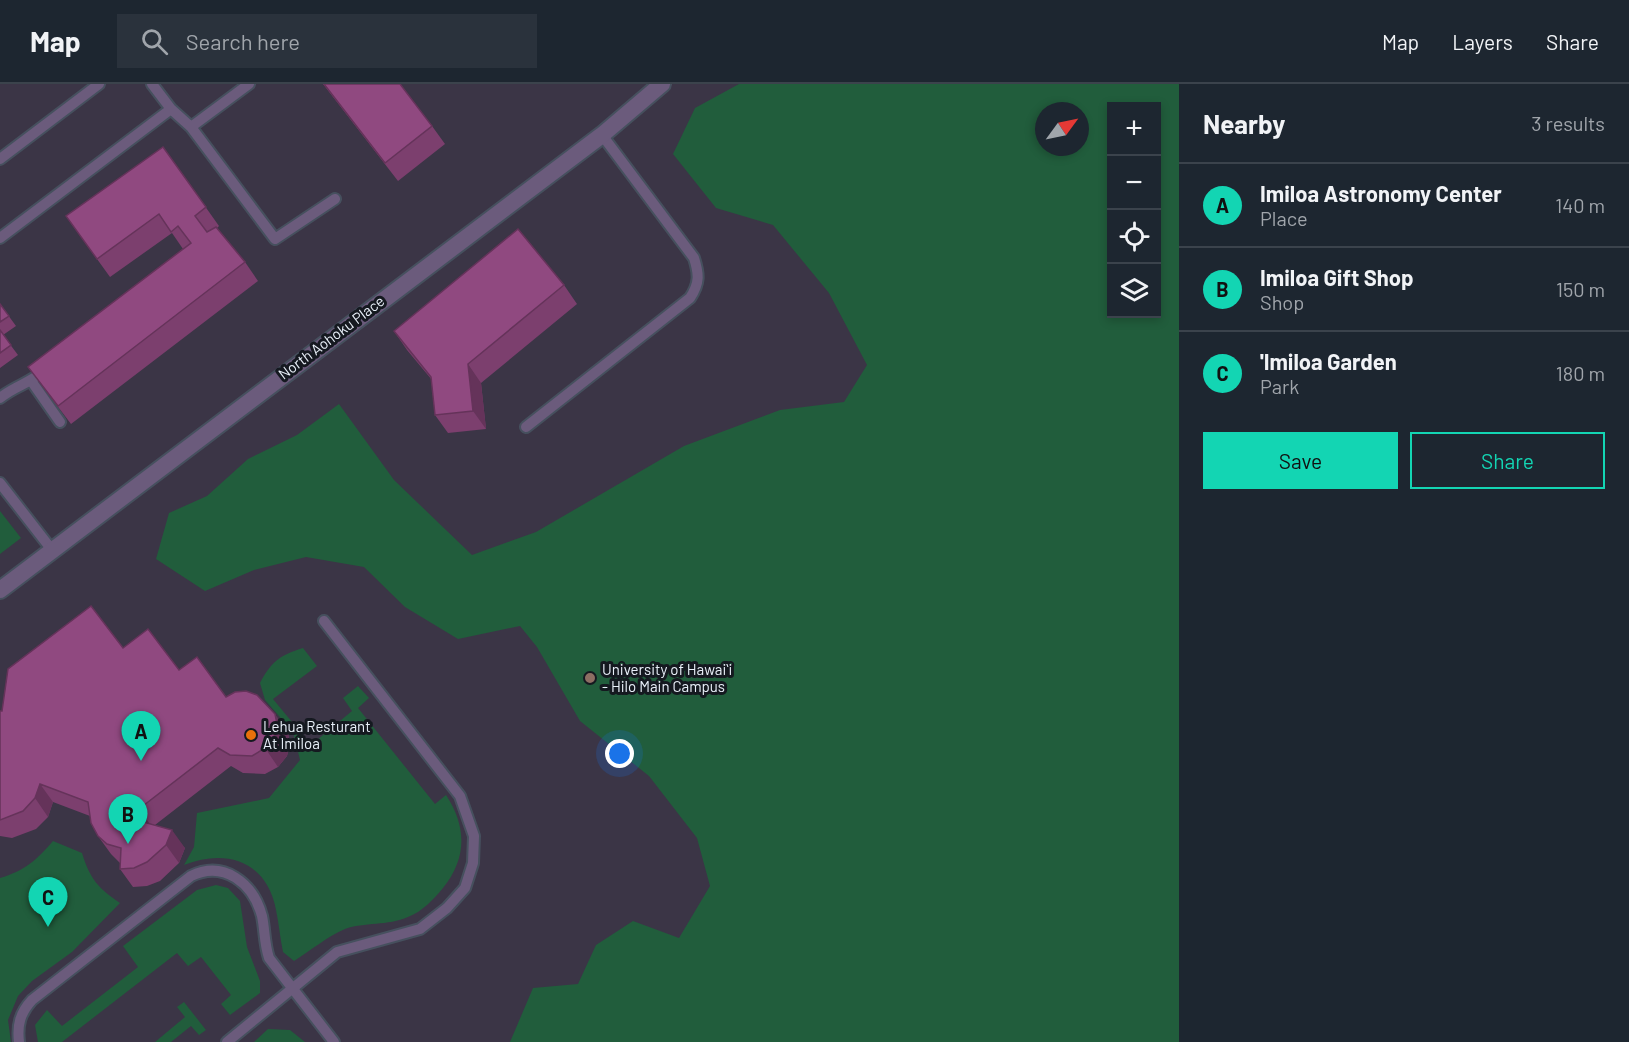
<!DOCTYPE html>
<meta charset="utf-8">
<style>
body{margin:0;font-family:Barlow,sans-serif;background:#2a323c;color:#f1f3f6}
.controls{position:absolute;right:18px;top:18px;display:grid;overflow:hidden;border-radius:0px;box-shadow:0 3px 9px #0003}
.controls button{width:54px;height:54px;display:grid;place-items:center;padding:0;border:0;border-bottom:2px solid #3b434c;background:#1d2630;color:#f1f3f6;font:30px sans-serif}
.compass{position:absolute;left:1035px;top:18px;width:54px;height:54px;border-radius:50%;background:#1d2630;box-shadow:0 3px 9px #0003;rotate:57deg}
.you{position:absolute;left:620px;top:670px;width:21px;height:21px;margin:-15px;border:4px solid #fff;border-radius:50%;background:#1a73e8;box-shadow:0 0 0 9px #1a73e833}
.badge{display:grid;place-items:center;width:39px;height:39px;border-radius:50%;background:#13d5b3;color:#111;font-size:20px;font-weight:700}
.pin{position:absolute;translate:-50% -50px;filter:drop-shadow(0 2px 3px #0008)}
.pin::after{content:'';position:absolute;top:32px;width:21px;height:18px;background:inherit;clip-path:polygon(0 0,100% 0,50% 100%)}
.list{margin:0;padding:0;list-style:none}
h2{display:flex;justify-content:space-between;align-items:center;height:78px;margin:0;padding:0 24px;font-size:26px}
h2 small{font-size:20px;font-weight:400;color:#a0a5ab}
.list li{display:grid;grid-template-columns:39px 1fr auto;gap:18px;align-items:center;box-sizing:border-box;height:84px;padding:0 24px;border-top:2px solid #3b434c}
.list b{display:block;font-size:22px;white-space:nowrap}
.list p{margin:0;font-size:20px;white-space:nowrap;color:#a0a5ab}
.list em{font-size:20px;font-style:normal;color:#a0a5ab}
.actions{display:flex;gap:12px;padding:18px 24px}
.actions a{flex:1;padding:14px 0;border:2px solid #13d5b3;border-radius:0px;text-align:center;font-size:21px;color:#13d5b3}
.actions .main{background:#13d5b3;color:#111}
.icon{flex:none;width:33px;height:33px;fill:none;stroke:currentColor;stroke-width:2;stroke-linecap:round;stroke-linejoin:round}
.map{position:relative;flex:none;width:1179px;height:958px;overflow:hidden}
header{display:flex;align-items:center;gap:36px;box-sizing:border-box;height:84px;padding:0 30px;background:#1d2630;border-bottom:2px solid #3b434c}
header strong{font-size:28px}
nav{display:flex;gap:33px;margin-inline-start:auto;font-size:21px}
.search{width:420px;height:54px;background:#2a323c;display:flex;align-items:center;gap:15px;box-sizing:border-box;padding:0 21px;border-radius:0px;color:#a0a5ab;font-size:22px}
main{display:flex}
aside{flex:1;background:#1d2630}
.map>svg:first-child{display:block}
</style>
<header>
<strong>Map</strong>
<div class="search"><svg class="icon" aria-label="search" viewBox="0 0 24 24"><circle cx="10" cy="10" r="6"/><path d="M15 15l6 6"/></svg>Search here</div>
<nav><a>Map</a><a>Layers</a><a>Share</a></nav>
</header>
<main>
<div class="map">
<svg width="1179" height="958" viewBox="0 0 1179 958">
<rect width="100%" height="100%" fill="#273240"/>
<path fill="#3b3546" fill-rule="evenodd" d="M0,0H1179V958H0ZM1112,22H1156V230H1112ZM1044,27H1080V63H1044Z"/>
<path fill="#215d3c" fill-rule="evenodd" d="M739,0H1179V958H510L533,904L578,900L596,861L633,837L679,854L710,802L697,754L649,692L580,637L537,563L520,542L458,555L405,523L364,483L306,473L254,486L205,507L156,475L169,429L207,412L248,375L297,351L339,320L394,396L472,471L536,448L684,362L780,326L844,318L867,281L829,209L773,141L716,124L673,70L695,24ZM1112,22H1156V230H1112ZM1044,27H1080V63H1044Z
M0,427L21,454L0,470Z
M303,564L317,582L273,615L311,661L352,627L343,614L358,602L369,614L358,624L435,720L446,711C467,743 467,774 443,804C433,816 423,827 408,833C388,842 364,838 345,845C328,852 310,867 294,877L283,868C280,854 279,840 276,826C267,777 226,764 184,781L194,763L197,729L269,714L300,676L293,648L265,616L260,599C271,578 280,571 303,564Z
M53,757L82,769C90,795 98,804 120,819L72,868L32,897L18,912L8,936L11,958H0V794C24,787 37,776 53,757Z
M216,801L228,804L240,817L247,863L260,897V909L230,931L221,920L231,911L201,873L188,882L177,869L62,958H38L35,941L47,926L62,942L138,883L123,862L197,806Z
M184,918L206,946L199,951L191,942L171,958H155L185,933L177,923Z
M268,945L290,946L305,958H254Z"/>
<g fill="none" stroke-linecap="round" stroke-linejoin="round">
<g stroke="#46505e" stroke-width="14">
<path id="service" d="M171,25L191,43L275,155L335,115
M191,43L249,0
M0,75L99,0
M0,154L171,25L152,0
M32,298L60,338
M0,314C14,302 31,299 45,286
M526,343L690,214C700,199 699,190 694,174L602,51
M0,399L52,466
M19,958C17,941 20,929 32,916L191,792C224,776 253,799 262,832C265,846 264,859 269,874L334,958
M227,958L337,868L420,845L447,824L465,804L473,779L474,752L460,712L324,537"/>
</g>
<g stroke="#46505e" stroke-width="20">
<path id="minor" d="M0,506L602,51L662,0"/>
</g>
<use href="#service" stroke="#6b5b7c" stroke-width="10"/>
<use href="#minor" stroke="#6b5b7c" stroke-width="16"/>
</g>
<path fill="#7c3f6e" d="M323,0H400L432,42L445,60L398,97Z
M163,63L219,142L217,144L245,178L258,197L71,340L28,283L183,165L172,149L110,193L66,132Z
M564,201L577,220L481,299L486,345L448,349L435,331L432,296L407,266L394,247Z
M0,220L16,242L3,251L18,271L0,284Z
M123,564L179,586L226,613L288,649L290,659L287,672L278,683L265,690L243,689L231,682L155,741L185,764L179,779L160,797L147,802L133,803L120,785V779L111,770L98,752L90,732L53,718L48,733L36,745L12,754L0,752V627H2Z"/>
<path fill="#65335a" d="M468,280L481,299L486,345L473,327Z
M275,630L288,649L290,659L287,672L278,683L265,664Z
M40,700L53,718L48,733L35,714Z
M139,725L152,743L143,738Z
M172,746L185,764L179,779L166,761Z"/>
<path fill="#904980" stroke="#65335a" stroke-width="1.5" d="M324,0H400L432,42L385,79Z
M163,63L206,123L195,132L207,148L216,143L245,178L58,322L28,283L191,159L178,142L171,148L159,130L97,175L66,132Z
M518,145L564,201L468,280L473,327L435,331L431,293L394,247Z
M0,220L9,232L0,238Z
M0,246L11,261L0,269Z
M91,522L123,564L148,545L179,586L197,573L226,613L235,608L246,607L257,611L275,630L277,640L274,653L265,664L252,672L230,671L218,664L139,725L143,738L172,746L166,761L147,778L134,784L120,785L121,764L107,760L98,752L91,739L88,718L40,700L35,714L23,727L0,736V627H2L8,585Z"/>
<circle fill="#8d6e63" stroke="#151920" stroke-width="2" cx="590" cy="594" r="6"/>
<circle fill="#e8710a" stroke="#151920" stroke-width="2" cx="251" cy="651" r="6"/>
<g text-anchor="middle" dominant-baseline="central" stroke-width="6" stroke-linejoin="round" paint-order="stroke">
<g font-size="15" fill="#e9f0f9" stroke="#151920">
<text transform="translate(331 253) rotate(-37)">North Aohoku Place</text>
</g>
<g font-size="15" fill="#e9f0f9" stroke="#151920" text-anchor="start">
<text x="602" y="585">University of Hawaiʻi<tspan x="602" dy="17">- Hilo Main Campus</tspan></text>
<text x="263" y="642">Lehua Resturant<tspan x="263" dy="17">At Imiloa</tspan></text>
</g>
</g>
</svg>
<div class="controls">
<button>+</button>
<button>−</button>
<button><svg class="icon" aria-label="locate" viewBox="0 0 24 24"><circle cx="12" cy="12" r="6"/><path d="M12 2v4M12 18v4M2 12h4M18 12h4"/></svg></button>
<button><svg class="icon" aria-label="layers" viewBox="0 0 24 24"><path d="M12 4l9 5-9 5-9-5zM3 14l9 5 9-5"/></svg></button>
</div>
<svg class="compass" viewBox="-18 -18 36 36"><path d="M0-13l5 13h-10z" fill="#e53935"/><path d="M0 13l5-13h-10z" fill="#a0a5ab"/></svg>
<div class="you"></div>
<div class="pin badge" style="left:141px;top:677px">A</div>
<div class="pin badge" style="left:128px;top:760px">B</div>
<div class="pin badge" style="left:48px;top:843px">C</div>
</div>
<aside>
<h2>Nearby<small>3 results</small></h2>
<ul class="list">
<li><span class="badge">A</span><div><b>Imiloa Astronomy Center</b><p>Place</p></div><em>140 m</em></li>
<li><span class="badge">B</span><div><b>Imiloa Gift Shop</b><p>Shop</p></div><em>150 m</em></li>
<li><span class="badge">C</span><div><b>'Imiloa Garden</b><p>Park</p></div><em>180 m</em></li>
</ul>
<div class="actions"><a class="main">Save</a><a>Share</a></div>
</aside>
</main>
